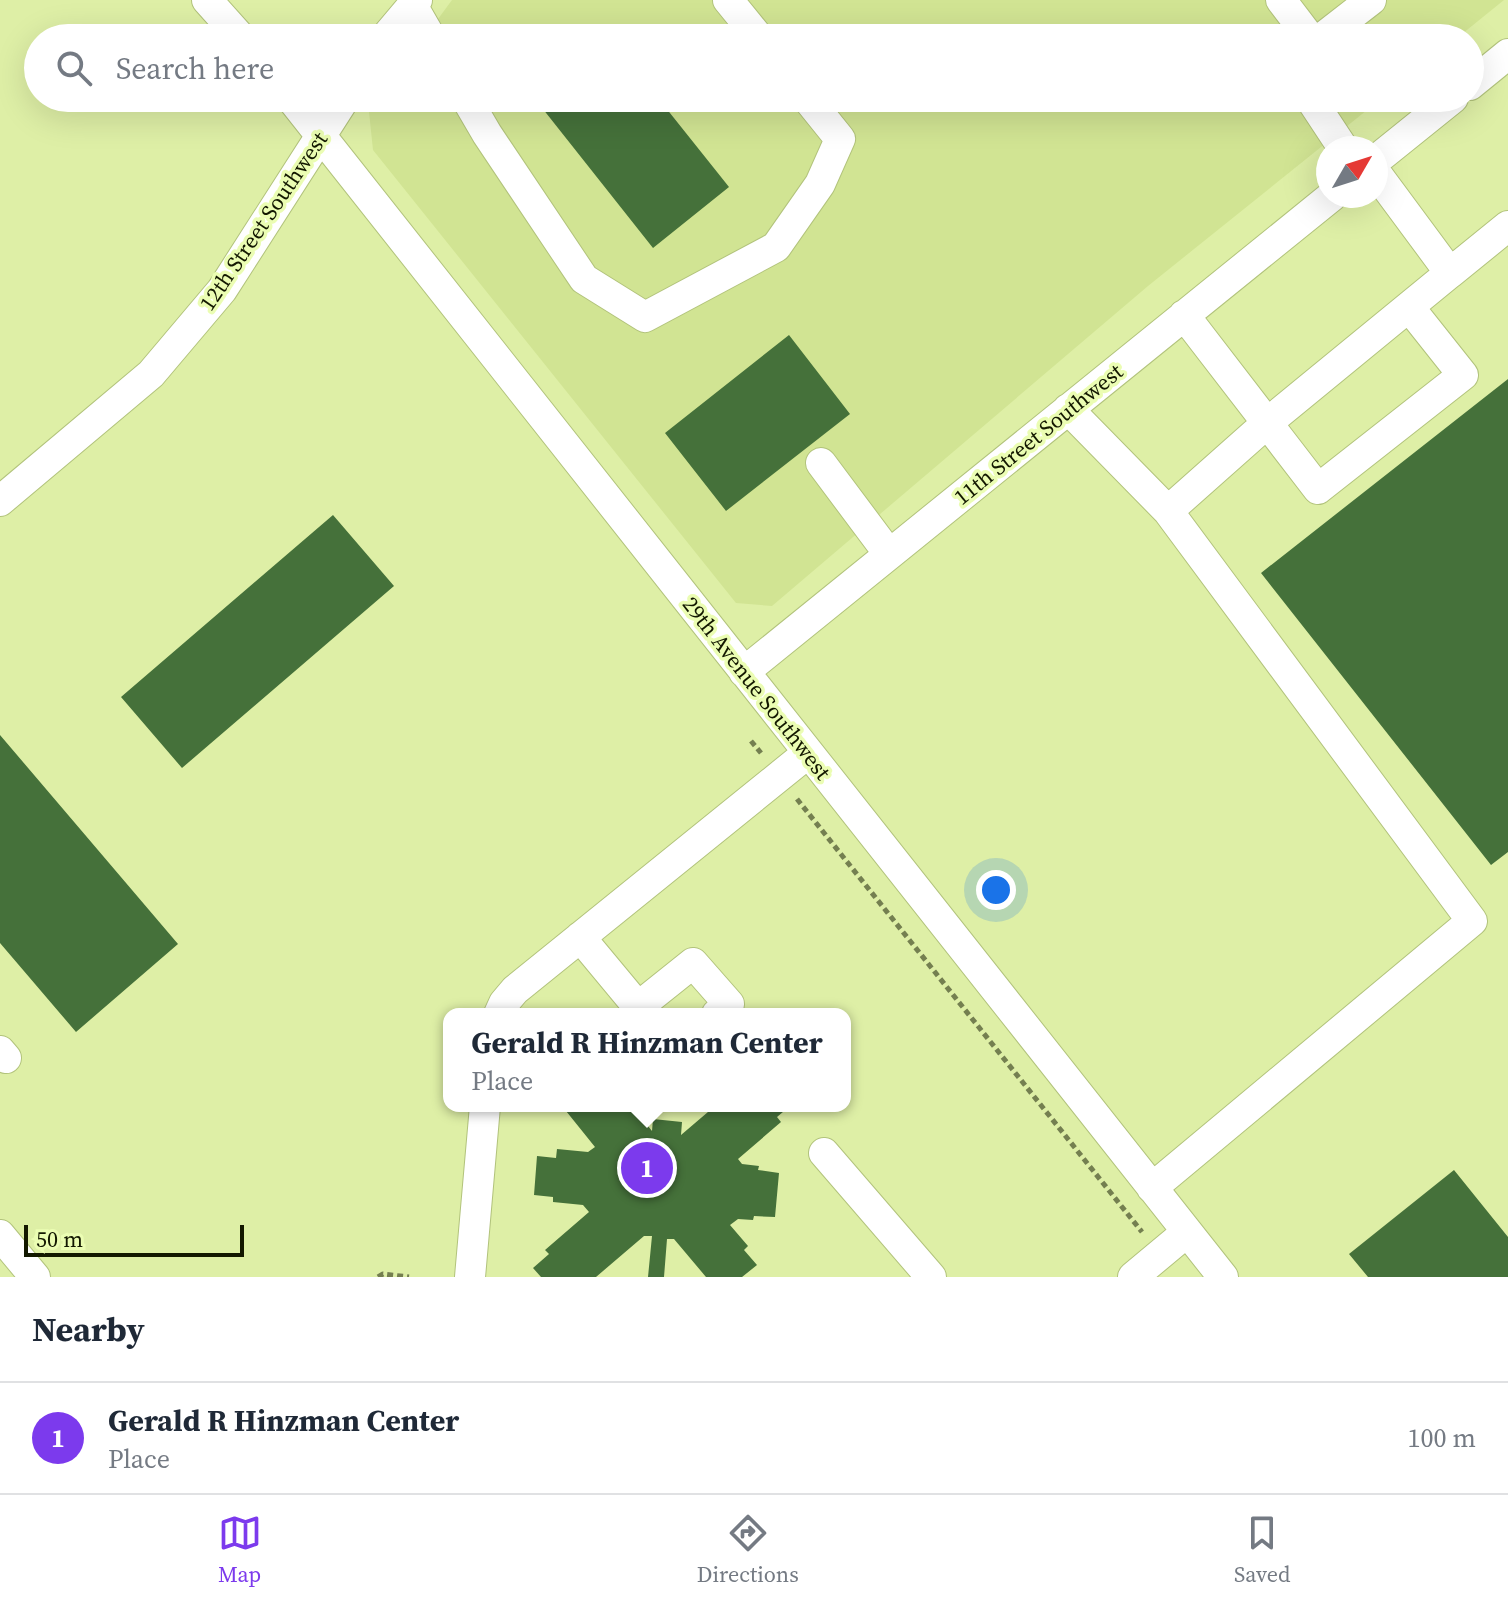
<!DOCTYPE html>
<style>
body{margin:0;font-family:"Source Serif 4",serif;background:#f2f2f3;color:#1f2937}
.compass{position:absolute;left:1316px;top:136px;width:72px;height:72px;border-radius:50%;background:#fff;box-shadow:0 8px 32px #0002;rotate:51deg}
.scale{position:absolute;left:24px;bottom:20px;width:220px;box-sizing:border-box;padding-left:8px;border:4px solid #131800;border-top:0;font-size:22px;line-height:28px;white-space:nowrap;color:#131800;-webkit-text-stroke:6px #ebfdb3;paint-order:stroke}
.you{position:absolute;left:996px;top:890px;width:28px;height:28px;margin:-20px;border:6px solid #fff;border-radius:50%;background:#1a73e8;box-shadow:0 0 0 12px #1a73e833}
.badge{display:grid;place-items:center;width:52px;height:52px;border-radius:50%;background:#7c3aed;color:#fff;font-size:26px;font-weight:700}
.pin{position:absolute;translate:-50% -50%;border:4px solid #fff;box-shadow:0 2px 8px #0006}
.popup{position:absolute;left:443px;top:1008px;width:408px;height:104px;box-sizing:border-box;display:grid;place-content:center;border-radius:16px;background:#fff;filter:drop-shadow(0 2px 6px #0005);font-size:26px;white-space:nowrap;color:#747a83}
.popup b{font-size:30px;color:#1f2937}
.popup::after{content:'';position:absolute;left:50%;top:100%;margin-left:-16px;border:16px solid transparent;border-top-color:#fff}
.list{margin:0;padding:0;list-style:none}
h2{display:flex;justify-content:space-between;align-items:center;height:104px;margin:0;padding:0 32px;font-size:34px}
h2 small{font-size:26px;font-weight:400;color:#747a83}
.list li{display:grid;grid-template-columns:52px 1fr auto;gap:24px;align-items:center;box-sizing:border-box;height:112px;padding:0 32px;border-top:2px solid #e0e1e3}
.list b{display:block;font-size:30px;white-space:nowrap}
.list p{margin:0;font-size:26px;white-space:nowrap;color:#747a83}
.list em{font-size:26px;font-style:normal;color:#747a83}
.icon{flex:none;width:44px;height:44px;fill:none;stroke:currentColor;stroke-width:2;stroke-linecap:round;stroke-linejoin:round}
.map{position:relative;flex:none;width:1508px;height:1277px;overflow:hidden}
.search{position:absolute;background:#fff;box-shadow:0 8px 32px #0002;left:24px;right:24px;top:24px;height:88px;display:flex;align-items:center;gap:20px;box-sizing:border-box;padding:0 28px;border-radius:44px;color:#747a83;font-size:30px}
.sheet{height:216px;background:#fff}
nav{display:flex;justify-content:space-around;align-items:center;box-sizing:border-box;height:112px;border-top:2px solid #e0e1e3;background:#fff;font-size:22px;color:#747a83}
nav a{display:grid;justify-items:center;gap:4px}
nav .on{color:#7c3aed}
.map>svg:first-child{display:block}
</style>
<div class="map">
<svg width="1508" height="1277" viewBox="0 0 1508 1277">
<rect width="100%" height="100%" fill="#deefa6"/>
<path fill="#d1e493" d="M452,0H1504L1457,38H424Z
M380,98H1382L1148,286L772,606L736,603L373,150L369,112Z"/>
<path fill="#45713a" d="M537,98H658L729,187L653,248L535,99Z
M789,335L850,414L726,511L665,433Z
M1508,379V852L1491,865L1261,573Z
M333,515L394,586L182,768L121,697Z
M0,735L178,944L76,1032L0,943Z
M562,1106H632L652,1131L653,1119L682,1122L681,1135L715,1106H790L777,1117L781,1122L738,1159L742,1164L759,1166L758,1170L779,1173L775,1217L754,1216L753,1220L738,1219L730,1225L748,1246L744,1250L757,1265L742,1277H706L674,1239H667L664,1277H648L652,1236H644L596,1277H541L533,1268L549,1254L545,1250L589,1212L583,1205L553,1202V1197L534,1195L537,1156L556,1158L557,1149L588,1152L595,1147Z
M1454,1170L1508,1237V1277H1368L1349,1254Z"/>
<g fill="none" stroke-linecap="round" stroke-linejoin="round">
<g stroke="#b2c37c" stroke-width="32">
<path id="minor" d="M207,0L241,38
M728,0L759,38
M1281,0L1310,38
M412,5L431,38
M385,38L417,0
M1322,38L1371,0
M1470,85L1508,54
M291,98L1223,1277
M466,98L487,134L584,279L645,317L776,247L820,184L840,139L807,98
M1310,98L1343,148
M1376,160L1453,98
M1450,273L1508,226
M1184,315L1318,489L1463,375L1409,307
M1068,409L1168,511L1266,424L1450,273L1376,173
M821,463L889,554
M0,501L151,374L222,290L345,98
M744,672L1332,196
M580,937L644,1014
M638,1007L693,963L729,1004L717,1014
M499,1014L504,1003L515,990L808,753
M0,1051L6,1058
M824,1153L931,1277
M1152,1188L1472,921L1168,511
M0,1235L35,1277
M470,1277L485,1106
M1133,1277L1187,1232"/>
</g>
<path stroke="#747f50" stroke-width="5" stroke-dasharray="6 4" stroke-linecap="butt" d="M751,741L761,753
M797,799L1142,1232
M378,1277L383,1274L409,1277"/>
<use href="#minor" stroke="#fff" stroke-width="30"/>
</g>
<g text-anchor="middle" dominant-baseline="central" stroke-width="7" stroke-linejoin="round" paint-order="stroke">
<g font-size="22" fill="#131800" stroke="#ebfdb3">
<text transform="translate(263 221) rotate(-56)">12th Street Southwest</text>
<text transform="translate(1038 434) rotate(-39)">11th Street Southwest</text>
<text transform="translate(757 688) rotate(52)">29th Avenue Southwest</text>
</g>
</g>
</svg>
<svg class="compass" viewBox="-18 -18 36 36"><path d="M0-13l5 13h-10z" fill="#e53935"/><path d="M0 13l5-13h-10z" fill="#747a83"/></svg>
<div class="scale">50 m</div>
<div class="you"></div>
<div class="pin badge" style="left:647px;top:1168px">1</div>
<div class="popup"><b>Gerald R Hinzman Center</b>Place</div>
<div class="search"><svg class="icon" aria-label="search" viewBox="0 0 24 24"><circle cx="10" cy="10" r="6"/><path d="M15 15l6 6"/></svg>Search here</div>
</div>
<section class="sheet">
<h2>Nearby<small></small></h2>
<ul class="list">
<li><span class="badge">1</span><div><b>Gerald R Hinzman Center</b><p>Place</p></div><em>100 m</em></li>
</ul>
</section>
<nav>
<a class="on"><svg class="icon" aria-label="map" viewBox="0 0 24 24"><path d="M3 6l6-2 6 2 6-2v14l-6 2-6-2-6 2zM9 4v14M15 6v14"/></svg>Map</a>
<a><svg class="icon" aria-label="directions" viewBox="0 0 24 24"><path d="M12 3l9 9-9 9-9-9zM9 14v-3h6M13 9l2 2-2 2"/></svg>Directions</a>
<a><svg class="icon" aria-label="saved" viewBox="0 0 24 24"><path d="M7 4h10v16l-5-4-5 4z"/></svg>Saved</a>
</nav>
